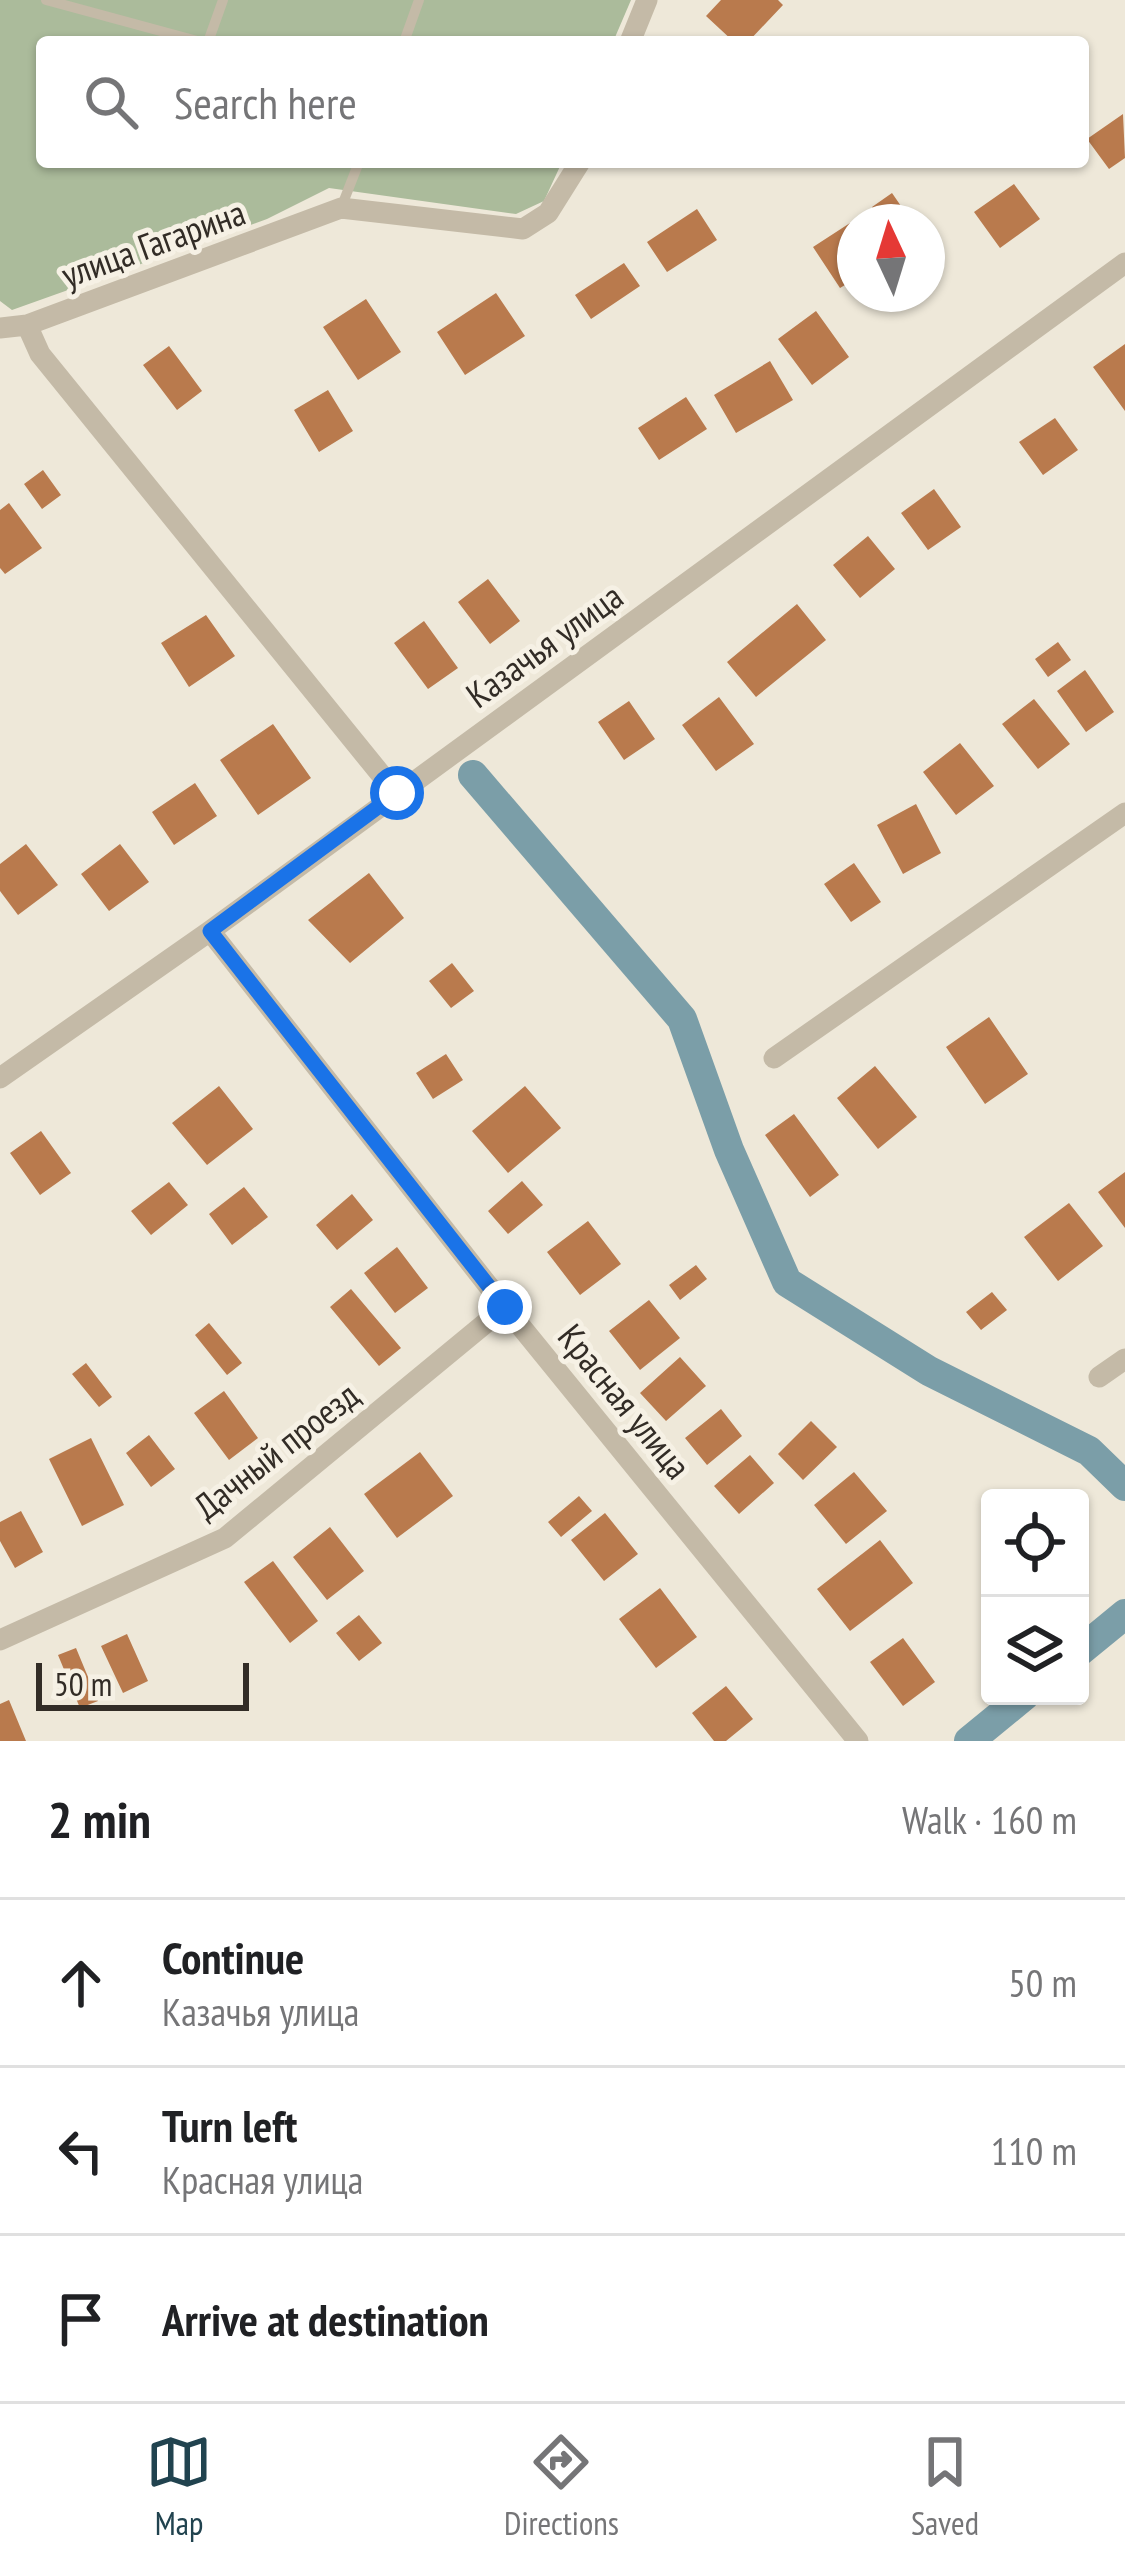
<!DOCTYPE html>
<meta charset="utf-8">
<style>
body{margin:0;font-family:"PT Sans Narrow",sans-serif;background:#f6f6f6;color:#202124}
.controls{position:absolute;right:36px;bottom:36px;display:grid;overflow:hidden;border-radius:12px;box-shadow:0 3px 9px #0004}
.controls button{width:108px;height:108px;display:grid;place-items:center;padding:0;border:0;border-bottom:3px solid #e0e0e0;background:#fff;color:#202124;font:60px sans-serif}
.compass{position:absolute;left:837px;top:204px;width:108px;height:108px;border-radius:50%;background:#fff;box-shadow:0 3px 9px #0004;rotate:356deg}
.scale{position:absolute;left:36px;bottom:30px;width:213px;box-sizing:border-box;padding-left:12px;border:6px solid #322c26;border-top:0;font-size:33px;line-height:42px;white-space:nowrap;color:#322c26;-webkit-text-stroke:9px #f6f1e5;paint-order:stroke}
.stop{position:absolute;width:36px;height:36px;margin:-27px;border:9px solid #1a73e8;border-radius:50%;background:#fff}
.stop.end{background:#1a73e8;border-color:#fff;box-shadow:0 3px 12px #0008}
.list{margin:0;padding:0;list-style:none}
h2{display:flex;justify-content:space-between;align-items:center;height:156px;margin:0;padding:0 48px;font-size:51px}
h2 small{font-size:39px;font-weight:400;color:#757577}
.list li{display:grid;grid-template-columns:78px 1fr auto;gap:36px;align-items:center;box-sizing:border-box;height:168px;padding:0 48px;border-top:3px solid #e0e0e0}
.list b{display:block;font-size:45px;white-space:nowrap}
.list p{margin:0;font-size:39px;white-space:nowrap;color:#757577}
.list em{font-size:39px;font-style:normal;color:#757577}
.icon{flex:none;width:66px;height:66px;fill:none;stroke:currentColor;stroke-width:2;stroke-linecap:round;stroke-linejoin:round}
.map{position:relative;flex:none;width:1125px;height:1741px;overflow:hidden}
.search{position:absolute;background:#fff;box-shadow:0 3px 9px #0004;left:36px;right:36px;top:36px;height:132px;display:flex;align-items:center;gap:30px;box-sizing:border-box;padding:0 42px;border-radius:12px;color:#757577;font-size:45px}
.sheet{height:660px;background:#fff}
nav{display:flex;justify-content:space-around;align-items:center;box-sizing:border-box;height:168px;border-top:3px solid #e0e0e0;background:#fff;font-size:33px;color:#757577}
nav a{display:grid;justify-items:center;gap:6px}
nav .on{color:#21434f}
.map>svg:first-child{display:block}
</style>
<div class="map">
<svg width="1125" height="1741" viewBox="0 0 1125 1741">
<rect width="100%" height="100%" fill="#eee8d9"/>
<path fill="#abbb9b" d="M0,0H631L613,42H42V162H562L544,201L516,214L329,188L267,219L12,310L0,301Z"/>
<g fill="none" stroke-linecap="round" stroke-linejoin="round">
<path stroke="#7b9ea8" stroke-width="30" d="M473,775L682,1019L729,1150L787,1282L929,1371L1089,1451L1125,1486
M1080,1651L1125,1614
M969,1741L1024,1696"/>
</g>
<path fill="#b97a4d" d="M721,0H778L783,5L748,42H734L706,16Z
M1123,114L1125,158L1109,169L1087,139Z
M1014,184L1040,219L1000,248L974,212Z
M892,193L912,222H883L872,207Z
M697,209L717,240L667,272L647,242Z
M850,223L855,231V279L840,288L813,247Z
M624,263L640,286L591,319L575,295Z
M496,293L525,336L465,375L437,332Z
M366,299L401,352L358,380L323,327Z
M816,311L849,357L812,385L778,339Z
M1125,344V411L1093,367Z
M169,346L202,391L177,410L143,365Z
M770,361L793,400L736,433L714,395Z
M328,390L353,431L319,452L294,410Z
M686,397L707,429L659,460L638,428Z
M1055,418L1078,450L1043,475L1019,442Z
M43,470L61,495L42,509L24,484Z
M934,489L961,527L928,550L901,513Z
M9,503L42,548L5,574L0,568V510Z
M868,536L895,569L860,598L833,565Z
M488,579L520,621L490,644L458,602Z
M797,604L826,640L756,697L727,662Z
M206,615L235,656L189,687L161,643Z
M424,621L458,668L428,689L394,643Z
M1058,642L1071,660L1048,677L1035,659Z
M1085,670L1114,712L1086,732L1057,691Z
M719,697L754,744L716,771L682,725Z
M1034,699L1070,744L1038,769L1002,724Z
M629,701L655,739L624,760L598,722Z
M273,724L311,778L258,815L220,760Z
M960,743L994,786L956,815L923,772Z
M195,783L217,816L174,845L152,812Z
M916,804L941,853L903,874L877,825Z
M26,844L58,885L18,915L0,891V864Z
M120,844L149,882L109,911L81,874Z
M854,863L881,902L851,922L824,884Z
M369,873L404,918L350,963L308,920Z
M452,963L474,991L451,1008L429,981Z
M989,1017L1028,1074L985,1104L946,1047Z
M446,1054L463,1080L433,1099L416,1073Z
M875,1066L917,1117L878,1149L837,1098Z
M219,1086L253,1129L207,1165L172,1123Z
M525,1086L561,1128L508,1173L472,1131Z
M794,1114L839,1175L810,1197L765,1135Z
M41,1131L71,1173L40,1195L10,1153Z
M1125,1172V1228L1098,1192Z
M522,1181L543,1205L508,1234L488,1211Z
M169,1182L188,1205L151,1235L131,1211Z
M244,1187L268,1217L232,1245L209,1214Z
M352,1194L373,1220L337,1250L316,1225Z
M1069,1203L1103,1246L1058,1281L1024,1237Z
M588,1221L621,1264L580,1295L547,1252Z
M397,1247L428,1288L395,1313L364,1273Z
M696,1265L707,1279L680,1300L669,1285Z
M351,1289L401,1348L379,1366L330,1307Z
M992,1292L1007,1310L981,1330L966,1312Z
M649,1300L680,1338L640,1370L609,1331Z
M209,1323L242,1363L227,1375L195,1335Z
M680,1357L706,1386L666,1421L640,1393Z
M86,1363L112,1397L99,1407L72,1374Z
M224,1391L258,1438L229,1460L194,1413Z
M721,1409L742,1436L707,1465L685,1438Z
M811,1421L837,1447L803,1480L778,1454Z
M149,1435L175,1469L151,1487L126,1453Z
M91,1438L124,1505L82,1526L49,1459Z
M420,1452L453,1496L397,1538L364,1494Z
M750,1455L774,1483L739,1514L714,1486Z
M854,1472L887,1511L846,1544L814,1505Z
M579,1496L592,1511L561,1537L548,1522Z
M21,1511L43,1552L15,1568L0,1541V1522Z
M605,1513L638,1554L604,1581L571,1540Z
M330,1527L364,1571L327,1600L293,1557Z
M880,1540L913,1583L850,1631L817,1589Z
M273,1561L318,1621L290,1643L244,1582Z
M660,1588L697,1637L656,1668L619,1619Z
M359,1615L382,1643L359,1661L336,1633Z
M127,1634L148,1681L123,1693L101,1646Z
M903,1638L935,1682L903,1706L870,1662Z
M76,1648L98,1701L80,1708L58,1655Z
M726,1686L753,1719L726,1741H714L692,1713Z
M9,1700L26,1741H0V1704Z"/>
<g fill="none" stroke-linecap="round" stroke-linejoin="round">
<path stroke="#c4baa7" stroke-width="10" d="M46,0L201,42
M208,42L223,0
M404,42L419,0
M341,208L359,162"/>
<path stroke="#c4baa7" stroke-width="21" d="M630,42L647,0
M27,325L40,354L396,793
M0,328L27,325L341,208L523,229L548,213L580,162
M210,931L505,1307L858,1741
M774,1058L1125,813
M0,1078L210,931L1125,263
M1099,1377L1125,1359
M0,1640L225,1538L505,1307"/>
</g>
<g fill="none" stroke-linecap="round" stroke-linejoin="round">
<path stroke="#1a73e8" stroke-width="15" d="M397,793L210,931L505,1307"/>
</g>
<g text-anchor="middle" dominant-baseline="central" stroke-width="10" stroke-linejoin="round" paint-order="stroke">
<g font-size="36" fill="#322c26" stroke="#f6f1e5">
<text transform="translate(153 243) rotate(-20)">улица Гагарина</text>
<text transform="translate(544 645) rotate(-36)">Казачья улица</text>
<text transform="translate(625 1401) rotate(51)">Красная улица</text>
<text transform="translate(276 1450) rotate(-38)">Дачный проезд</text>
</g>
</g>
</svg>
<div class="controls">
<button><svg class="icon" aria-label="locate" viewBox="0 0 24 24"><circle cx="12" cy="12" r="6"/><path d="M12 2v4M12 18v4M2 12h4M18 12h4"/></svg></button>
<button><svg class="icon" aria-label="layers" viewBox="0 0 24 24"><path d="M12 4l9 5-9 5-9-5zM3 14l9 5 9-5"/></svg></button>
</div>
<svg class="compass" viewBox="-18 -18 36 36"><path d="M0-13l5 13h-10z" fill="#e53935"/><path d="M0 13l5-13h-10z" fill="#757577"/></svg>
<div class="scale">50 m</div>
<div class="stop" style="left:397px;top:793px"></div>
<div class="stop end" style="left:505px;top:1307px"></div>
<div class="search"><svg class="icon" aria-label="search" viewBox="0 0 24 24"><circle cx="10" cy="10" r="6"/><path d="M15 15l6 6"/></svg>Search here</div>
</div>
<section class="sheet">
<h2>2 min<small>Walk · 160 m</small></h2>
<ul class="list">
<li><svg class="icon" aria-label="ahead" viewBox="0 0 24 24"><path d="M12 20V5M6 11l6-6 6 6"/></svg><div><b>Continue</b><p>Казачья улица</p></div><em>50 m</em></li>
<li><svg class="icon" aria-label="left" viewBox="0 0 24 24"><path d="M17 20v-9H6M10 6l-5 5 5 5"/></svg><div><b>Turn left</b><p>Красная улица</p></div><em>110 m</em></li>
<li><svg class="icon" aria-label="arrive" viewBox="0 0 24 24"><path d="M6 21V4h12l-3 4 3 4H6"/></svg><div><b>Arrive at destination</b></div></li>
</ul>
</section>
<nav>
<a class="on"><svg class="icon" aria-label="map" viewBox="0 0 24 24"><path d="M3 6l6-2 6 2 6-2v14l-6 2-6-2-6 2zM9 4v14M15 6v14"/></svg>Map</a>
<a><svg class="icon" aria-label="directions" viewBox="0 0 24 24"><path d="M12 3l9 9-9 9-9-9zM9 14v-3h6M13 9l2 2-2 2"/></svg>Directions</a>
<a><svg class="icon" aria-label="saved" viewBox="0 0 24 24"><path d="M7 4h10v16l-5-4-5 4z"/></svg>Saved</a>
</nav>
